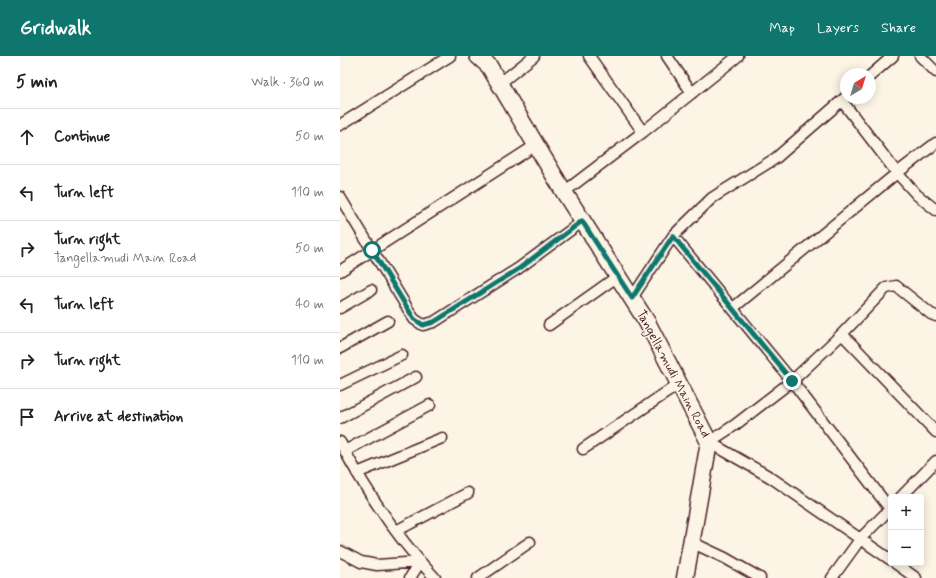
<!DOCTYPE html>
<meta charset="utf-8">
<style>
body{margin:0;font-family:Mynerve,sans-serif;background:#f2f2f2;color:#222}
.controls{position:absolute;right:12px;bottom:12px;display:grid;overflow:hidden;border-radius:4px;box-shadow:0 2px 10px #0003}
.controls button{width:36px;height:36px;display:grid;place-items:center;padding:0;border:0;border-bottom:1px solid #e0e0e0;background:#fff;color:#222;font:20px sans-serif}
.compass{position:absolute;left:500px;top:12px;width:36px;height:36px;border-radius:50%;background:#fff;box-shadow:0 2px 10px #0003;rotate:38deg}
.stop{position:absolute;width:12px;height:12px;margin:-9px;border:3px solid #0f766e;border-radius:50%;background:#fff}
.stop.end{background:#0f766e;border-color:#fff;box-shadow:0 1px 4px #0008}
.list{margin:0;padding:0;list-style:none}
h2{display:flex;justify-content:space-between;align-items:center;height:52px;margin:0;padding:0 16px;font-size:17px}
h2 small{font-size:13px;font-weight:400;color:#767676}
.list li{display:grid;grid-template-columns:26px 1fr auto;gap:12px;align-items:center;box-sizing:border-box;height:56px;padding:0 16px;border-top:1px solid #e0e0e0}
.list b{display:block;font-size:15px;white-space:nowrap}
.list p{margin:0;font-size:13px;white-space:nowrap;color:#767676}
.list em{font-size:13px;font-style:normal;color:#767676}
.icon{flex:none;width:22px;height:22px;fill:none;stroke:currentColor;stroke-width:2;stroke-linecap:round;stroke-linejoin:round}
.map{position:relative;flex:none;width:596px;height:522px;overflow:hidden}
header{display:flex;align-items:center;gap:24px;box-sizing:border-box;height:56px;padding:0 20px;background:#0f766e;color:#fff}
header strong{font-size:19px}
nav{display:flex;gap:22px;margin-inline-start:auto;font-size:14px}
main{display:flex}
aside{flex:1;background:#fff}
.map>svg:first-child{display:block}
</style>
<header>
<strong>Gridwalk</strong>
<nav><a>Map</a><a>Layers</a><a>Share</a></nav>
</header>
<main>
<aside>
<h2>5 min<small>Walk · 360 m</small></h2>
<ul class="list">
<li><svg class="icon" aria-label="ahead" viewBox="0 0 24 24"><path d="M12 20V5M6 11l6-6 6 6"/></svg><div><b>Continue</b></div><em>50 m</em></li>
<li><svg class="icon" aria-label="left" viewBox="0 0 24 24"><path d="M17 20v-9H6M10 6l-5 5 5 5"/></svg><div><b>Turn left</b></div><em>110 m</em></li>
<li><svg class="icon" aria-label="right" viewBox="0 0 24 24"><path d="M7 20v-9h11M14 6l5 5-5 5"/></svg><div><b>Turn right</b><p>Tangellamudi Main Road</p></div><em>50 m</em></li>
<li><svg class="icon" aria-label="left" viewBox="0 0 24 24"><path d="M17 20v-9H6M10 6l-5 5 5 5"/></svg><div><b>Turn left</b></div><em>40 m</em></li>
<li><svg class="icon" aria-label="right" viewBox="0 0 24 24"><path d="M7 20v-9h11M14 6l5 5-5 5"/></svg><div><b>Turn right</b></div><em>110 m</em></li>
<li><svg class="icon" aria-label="arrive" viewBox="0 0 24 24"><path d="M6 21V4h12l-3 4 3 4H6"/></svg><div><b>Arrive at destination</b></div></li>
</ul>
</aside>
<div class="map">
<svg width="596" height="522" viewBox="0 0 596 522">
<rect width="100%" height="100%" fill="#fcf5e5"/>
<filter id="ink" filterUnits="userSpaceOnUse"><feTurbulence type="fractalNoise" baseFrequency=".025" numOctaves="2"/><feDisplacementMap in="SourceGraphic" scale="8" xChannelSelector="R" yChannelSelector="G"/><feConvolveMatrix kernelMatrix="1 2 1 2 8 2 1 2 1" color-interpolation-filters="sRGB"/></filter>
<g filter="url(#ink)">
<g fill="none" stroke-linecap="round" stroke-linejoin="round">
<g stroke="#4a1f2b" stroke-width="13">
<path id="street" d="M249,0L303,76
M327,0L352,37
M580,0L596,16
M530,20L553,0
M159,28L194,0
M502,45L557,117L577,139L596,154
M0,69L110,0
M224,136L303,76L398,0
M0,141L74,263L83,269L94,266L179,212L243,165
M333,180L452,325L502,278L546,232L556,230L591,258L596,260
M0,215L196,89
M292,242L333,180L372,142L436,102L506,41
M0,252L31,234
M393,252L557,117L596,87
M209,269L278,220
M502,278L596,376
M0,292L48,265
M0,329L62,299
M0,362L76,321
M0,386C26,435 57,482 95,522
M243,393L339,328
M5,395L90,349
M17,417L102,382
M561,441L596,405
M550,453L452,325L395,369L369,386L430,421L551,504
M56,475L128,437
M351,486L385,502L420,522
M0,495L21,506L37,509L80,506
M555,507L576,522
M70,522L80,506
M138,522L190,486
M492,522L521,482L551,452"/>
</g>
<g stroke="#4a1f2b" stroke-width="19">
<path id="primary" d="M138,0L149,10L224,136L307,266L369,386L345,522"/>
</g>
<use href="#street" stroke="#fcf5e5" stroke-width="10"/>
<use href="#primary" stroke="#fcf5e5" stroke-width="16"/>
</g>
</g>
<g fill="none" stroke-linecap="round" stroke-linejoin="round" filter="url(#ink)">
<path stroke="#0f766e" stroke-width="5" d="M32,194L74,263L83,269L94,266L180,212L242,165L292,242L333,180L452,325"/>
</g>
<g text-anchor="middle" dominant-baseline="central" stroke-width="3" stroke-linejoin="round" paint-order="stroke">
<g font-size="13" fill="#4a1f2b" stroke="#fcf5e5">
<text transform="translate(333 318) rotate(62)">Tangellamudi Main Road</text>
</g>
</g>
</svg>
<div class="controls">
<button>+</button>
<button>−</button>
</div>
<svg class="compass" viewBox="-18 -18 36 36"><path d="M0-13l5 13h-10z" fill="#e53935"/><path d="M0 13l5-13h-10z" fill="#767676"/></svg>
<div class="stop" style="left:32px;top:194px"></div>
<div class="stop end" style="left:452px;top:325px"></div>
</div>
</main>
